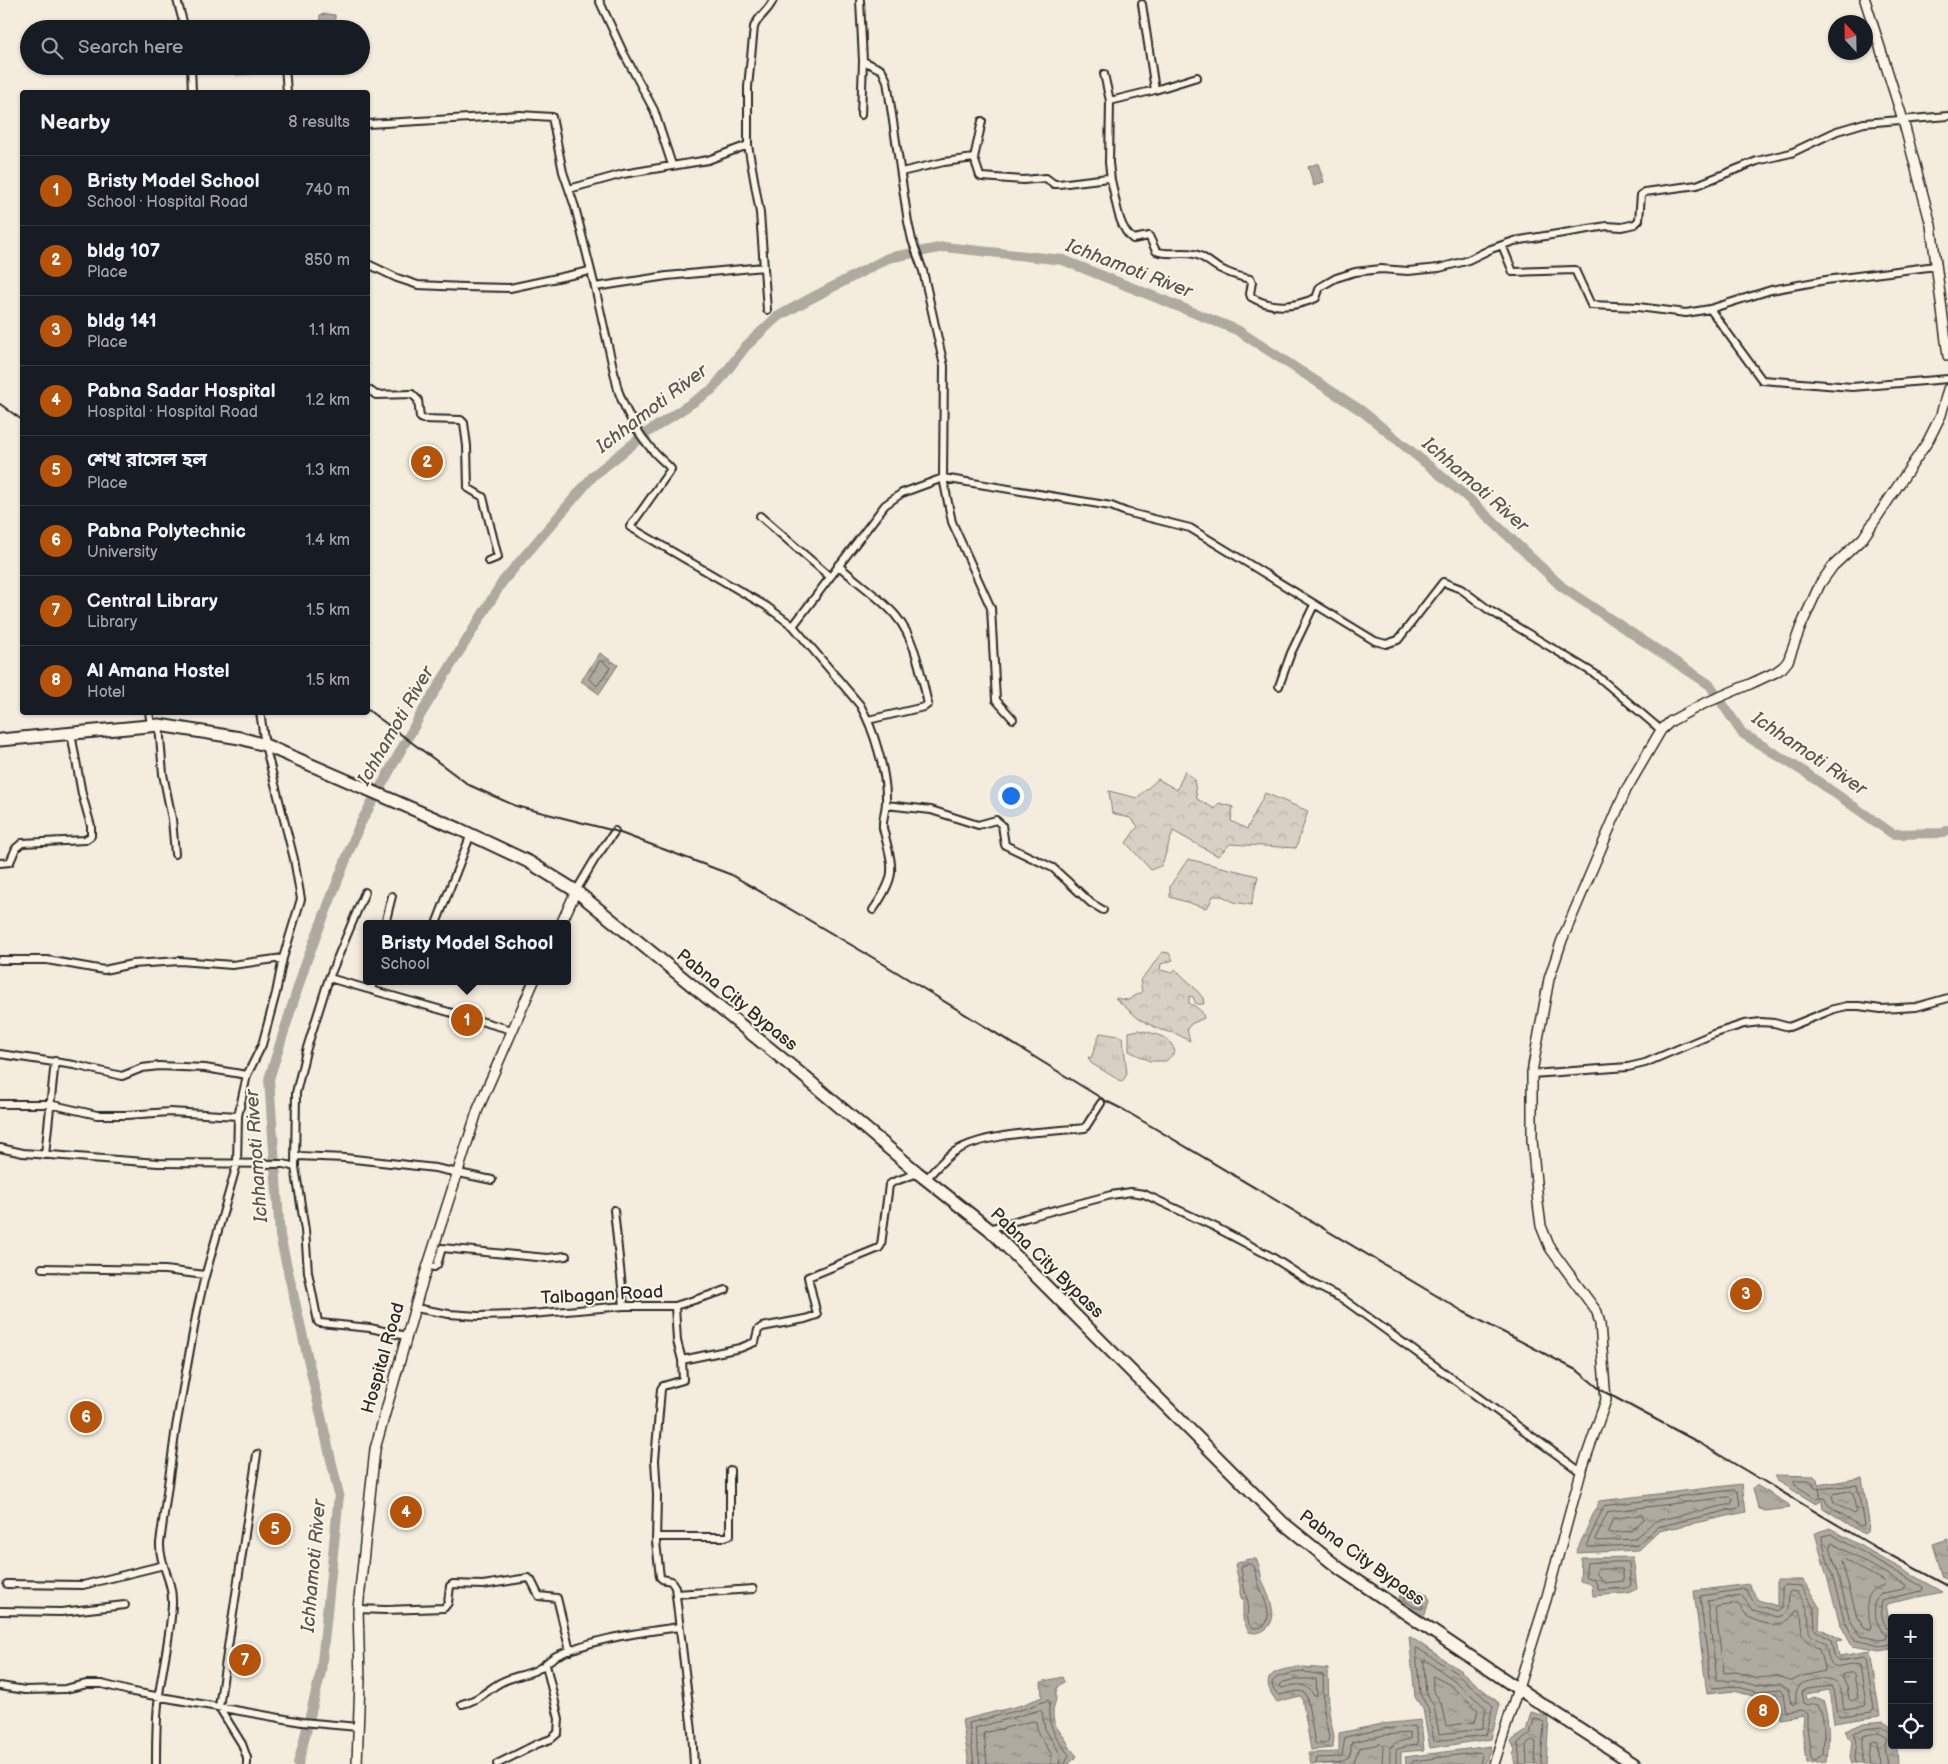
<!DOCTYPE html>
<meta charset="utf-8">
<style>
body{margin:0;font-family:"Balsamiq Sans","Noto Sans Bengali",sans-serif;background:#242831;color:#f1f3f6}
.controls{position:absolute;right:15px;bottom:15px;display:grid;overflow:hidden;border-radius:5px;box-shadow:0 1px 4px #0004}
.controls button{width:45px;height:45px;display:grid;place-items:center;padding:0;border:0;border-bottom:1px solid #363941;background:#171b24;color:#f1f3f6;font:25px sans-serif}
.compass{position:absolute;left:1828px;top:15px;width:45px;height:45px;border-radius:50%;background:#171b24;box-shadow:0 1px 4px #0004;rotate:338deg}
.you{position:absolute;left:1010px;top:795px;width:18px;height:18px;margin:-12px;border:4px solid #fff;border-radius:50%;background:#1a73e8;box-shadow:0 0 0 8px #1a73e833}
.badge{display:grid;place-items:center;width:32px;height:32px;border-radius:50%;background:#b45309;color:#fff;font-size:16px;font-weight:700}
.pin{position:absolute;translate:-50% -50%;border:2px solid #fff;box-shadow:0 1px 5px #0006}
.popup{position:absolute;left:363px;top:920px;width:208px;height:65px;box-sizing:border-box;display:grid;place-content:center;border-radius:5px;background:#171b24;filter:drop-shadow(0 1px 4px #0005);font-size:16px;white-space:nowrap;color:#9ea1a6}
.popup b{font-size:19px;color:#f1f3f6}
.popup::after{content:'';position:absolute;left:50%;top:100%;margin-left:-10px;border:10px solid transparent;border-top-color:#171b24}
.list{margin:0;padding:0;list-style:none}
h2{display:flex;justify-content:space-between;align-items:center;height:65px;margin:0;padding:0 20px;font-size:21px}
h2 small{font-size:16px;font-weight:400;color:#9ea1a6}
.list li{display:grid;grid-template-columns:32px 1fr auto;gap:15px;align-items:center;box-sizing:border-box;height:70px;padding:0 20px;border-top:1px solid #363941}
.list b{display:block;font-size:19px;white-space:nowrap}
.list p{margin:0;font-size:16px;white-space:nowrap;color:#9ea1a6}
.list em{font-size:16px;font-style:normal;color:#9ea1a6}
.icon{flex:none;width:28px;height:28px;fill:none;stroke:currentColor;stroke-width:2;stroke-linecap:round;stroke-linejoin:round}
.map{position:relative;flex:none;width:1948px;height:1764px;overflow:hidden}
.search{position:absolute;background:#171b24;box-shadow:0 1px 4px #0004;left:20px;top:20px;width:350px;height:55px;display:flex;align-items:center;gap:12px;box-sizing:border-box;padding:0 18px;border-radius:28px;color:#9ea1a6;font-size:19px}
.panel{position:absolute;background:#171b24;box-shadow:0 1px 4px #0004;left:20px;top:90px;width:350px;height:625px;border-radius:5px}
.map>svg:first-child{display:block}
</style>
<div class="map">
<svg width="1948" height="1764" viewBox="0 0 1948 1764">
<defs>
<pattern id="grass-tufts" width="24" height="20" patternUnits="userSpaceOnUse" patternTransform="scale(1.25)"><rect width="24" height="20" fill="#d6d1c4"/><path d="M3 7l-1-3M5 7V3M7 7l1-3M15 17l-1-3M17 17v-4M19 17l1-3" fill="none" stroke="#b8b4a9"/></pattern>
<pattern id="forest-crowns" width="20" height="18" patternUnits="userSpaceOnUse" patternTransform="scale(1.25)"><rect width="20" height="18" fill="#d6d1c4"/><path d="M2 6a3 3 0 1 1 6 0M12 15a3 3 0 1 1 6 0" fill="none" stroke="#b8b4a9"/></pattern>
<pattern id="water-ripples" width="26" height="14" patternUnits="userSpaceOnUse" patternTransform="scale(1.25)"><rect width="26" height="14" fill="#afaaa0"/><path d="M2 4q2-2 4 0t4 0M15 11q2-2 4 0t4 0" fill="none" stroke="#8f8b83"/></pattern>
</defs>
<rect width="100%" height="100%" fill="#f4edde"/>
<filter id="ink" filterUnits="userSpaceOnUse"><feTurbulence type="fractalNoise" baseFrequency=".02" numOctaves="2"/><feDisplacementMap in="SourceGraphic" scale="10" xChannelSelector="R" yChannelSelector="G"/><feConvolveMatrix kernelMatrix="1 2 1 2 8 2 1 2 1" color-interpolation-filters="sRGB"/></filter>
<g filter="url(#ink)">
<path fill="url(#grass-tufts)" stroke="#807e78" d="M1139,1030C1154,1034 1170,1035 1175,1052L1166,1061H1150L1129,1051V1032Z
M1100,1033L1119,1036L1123,1038L1127,1074L1122,1082L1091,1063L1088,1057L1091,1058Z"/>
<path fill="url(#forest-crowns)" stroke="#807e78" d="M1185,770L1194,779L1197,799L1215,809L1219,803L1233,807L1231,821L1247,829L1265,793L1308,811L1296,848L1230,844L1218,856L1173,831L1162,865L1151,870L1126,843L1138,826L1130,818L1112,813L1109,791L1137,798L1158,779L1177,790Z
M1188,859L1258,876L1251,905L1234,902L1222,896H1213L1209,905L1206,908L1170,897V886Z
M1162,952L1169,953L1173,960L1161,964L1160,970L1173,973L1175,969L1193,986L1203,998L1204,1004H1196L1193,997L1189,996V1003C1196,1007 1203,1010 1204,1018L1191,1024L1187,1029L1190,1041L1177,1034L1161,1030L1139,1019L1115,998L1128,1000L1142,992L1140,980C1149,973 1154,962 1162,952Z"/>
<path fill="url(#water-ripples)" stroke="#7a7771" d="M326,14L335,15V19L332,27L320,26V15Z
M234,66H262L261,73L236,75Z
M1318,163L1324,182L1314,186L1308,167Z
M600,653L618,665L599,694L581,681Z
M1776,1475L1814,1476L1817,1479L1818,1485L1862,1478L1869,1522L1868,1531L1864,1534L1823,1508L1819,1487L1820,1502L1816,1504L1776,1480Z
M1742,1484L1746,1512L1659,1531L1639,1550L1576,1553L1599,1501Z
M1756,1485L1788,1504L1790,1508L1765,1511L1758,1508L1753,1488Z
M1830,1528L1942,1592L1886,1604L1892,1635V1649L1880,1651L1852,1646L1840,1624L1815,1533Z
M1948,1539V1579L1943,1578L1933,1544Z
M1633,1557L1637,1589L1628,1593L1593,1596L1592,1584L1580,1581L1581,1558Z
M1248,1559H1256C1261,1567 1260,1577 1264,1585C1269,1597 1279,1617 1267,1628C1261,1633 1256,1634 1249,1632L1243,1620V1602L1240,1594V1586L1235,1564Z
M1777,1580H1803L1820,1608L1819,1628L1843,1640L1836,1641L1839,1656L1870,1651L1880,1716L1834,1723L1829,1690L1807,1694L1808,1700L1815,1697L1823,1700C1830,1721 1829,1739 1827,1761L1806,1763L1802,1726L1803,1715L1781,1719L1777,1694L1757,1697L1734,1691L1707,1694L1694,1591L1749,1584L1758,1600L1777,1606Z
M1407,1586L1427,1594L1429,1600L1425,1615C1415,1614 1401,1608 1399,1598L1402,1590Z
M1409,1636L1461,1671L1500,1704L1491,1739L1430,1748L1423,1709L1415,1697Z
M1304,1667L1328,1669L1329,1712L1334,1736L1333,1748L1311,1750L1302,1698L1300,1696L1277,1702C1255,1673 1278,1669 1304,1667Z
M1062,1677L1064,1682C1056,1686 1056,1689 1056,1697C1056,1702 1053,1707 1053,1713C1053,1727 1059,1729 1066,1740C1069,1746 1072,1751 1077,1756L1069,1764H969L962,1720L1022,1705L1042,1697L1041,1682Z
M1531,1712L1549,1717L1546,1764H1515L1513,1755L1515,1750L1511,1741L1526,1731Z
M1421,1720L1424,1750L1401,1752V1764H1311L1308,1753L1339,1752V1733L1382,1724Z
M1884,1721L1892,1727L1890,1735L1892,1745H1895L1897,1750L1898,1764H1852L1850,1758L1852,1742L1845,1731L1864,1723Z
M1491,1746L1485,1764H1406L1405,1757Z"/>
<g fill="none" stroke-linecap="round" stroke-linejoin="round">
<path stroke="#605e5a" stroke-width="1" d="M600,661H603L610,668L597,686L589,679Z
M1796,1481H1811L1814,1487L1818,1489L1857,1485L1864,1525L1860,1526L1828,1505L1824,1498H1815L1795,1485L1794,1482Z
M1735,1490L1738,1492L1740,1506L1738,1508L1657,1527L1637,1545L1588,1547L1586,1546L1604,1506Z
M1851,1491L1853,1493L1856,1511L1854,1514L1834,1502L1832,1496L1834,1494Z
M1730,1497L1733,1499L1731,1504L1655,1521L1634,1539L1598,1541L1595,1539L1608,1512Z
M1642,1515L1644,1519L1631,1531L1610,1533L1608,1531L1613,1519Z
M1832,1543L1906,1585L1904,1589L1883,1593L1875,1601C1873,1613 1877,1629 1887,1635L1886,1639L1880,1640L1860,1636L1850,1620L1830,1546Z
M1844,1559L1885,1582L1884,1585C1861,1592 1867,1609 1871,1627L1869,1630L1864,1628L1857,1617L1842,1562Z
M1627,1562L1629,1564L1631,1585L1627,1588L1599,1590L1595,1580L1585,1576L1587,1563Z
M1249,1564L1254,1566C1256,1572 1257,1579 1259,1585C1262,1595 1279,1625 1257,1628C1244,1629 1248,1609 1248,1602C1248,1599 1246,1598 1246,1595C1243,1587 1243,1577 1241,1568L1242,1566Z
M1598,1569H1622L1624,1581L1604,1583L1596,1573Z
M1785,1585L1801,1586L1814,1609L1815,1630L1831,1640L1835,1659L1840,1661L1864,1657L1866,1659L1874,1709L1872,1712L1840,1716L1838,1715L1834,1690L1831,1686L1807,1689L1802,1692L1804,1703L1808,1705L1815,1703L1818,1704C1826,1720 1824,1737 1823,1754L1814,1761L1811,1758L1807,1726V1714L1802,1710L1786,1712L1783,1694L1780,1690L1757,1692L1734,1686L1713,1688L1711,1686L1700,1596L1745,1589L1756,1605L1777,1611L1782,1607V1587Z
M1410,1591L1423,1598L1422,1609L1414,1607L1404,1600L1406,1593Z
M1791,1591L1797,1592C1801,1598 1807,1606 1808,1613C1811,1635 1803,1631 1825,1644C1833,1681 1837,1660 1860,1665L1866,1704L1865,1706L1844,1709C1842,1702 1843,1692 1839,1685C1832,1674 1810,1680 1801,1684L1796,1692V1703L1793,1705L1791,1704L1788,1690L1780,1684L1757,1686L1735,1680H1717L1707,1601L1742,1596L1753,1610L1777,1617L1784,1615L1788,1610L1789,1593Z
M1738,1604C1741,1608 1744,1613 1748,1616C1764,1627 1786,1629 1796,1611H1799C1808,1632 1790,1632 1819,1649L1825,1671L1802,1676L1792,1681L1778,1676L1758,1678L1736,1672L1724,1673L1715,1609L1717,1607Z
M1892,1629L1887,1628C1882,1622 1880,1608 1882,1601L1885,1599L1922,1591L1923,1587L1831,1534L1822,1536V1539L1845,1622L1855,1640L1880,1646L1892,1644
M1417,1648L1458,1674L1493,1706L1486,1735L1434,1741L1428,1708L1420,1694L1416,1651Z
M1424,1661H1427L1454,1680L1486,1708L1482,1729L1439,1734L1434,1706L1426,1692Z
M1304,1672L1323,1675L1324,1712L1329,1737L1327,1743L1317,1744L1315,1743L1307,1698L1304,1692L1298,1691L1279,1695C1258,1676 1291,1673 1304,1672Z
M1852,1673L1854,1675L1858,1698L1852,1701L1849,1699L1847,1686L1842,1676L1844,1674Z
M1433,1676L1450,1685L1478,1710L1475,1722L1446,1726L1441,1703L1433,1690Z
M1296,1679H1316L1317,1696H1314C1306,1681 1296,1684 1282,1688L1279,1686L1281,1683Z
M974,1764L969,1723L1024,1709L1048,1700L1050,1702C1045,1724 1057,1739 1069,1755L1065,1764
M980,1764L975,1728L1040,1710L1042,1712L1045,1729L1061,1755L1059,1764
M987,1764L984,1733L1033,1721L1036,1722L1038,1733L1052,1755L1051,1764
M1316,1764L1317,1758L1339,1757L1342,1755L1345,1737L1383,1729L1415,1726L1418,1744L1397,1749L1396,1752V1764
M1323,1764C1332,1763 1347,1764 1350,1754C1352,1750 1350,1746 1352,1742L1384,1735L1410,1733V1739C1391,1743 1389,1744 1390,1764
M1353,1764L1359,1748L1380,1744L1383,1746L1382,1764
M1411,1764L1413,1761L1480,1752L1482,1755L1480,1764
M1520,1764L1518,1743L1530,1734L1534,1720L1536,1719L1544,1722L1541,1764
M1527,1764L1526,1745L1533,1740L1536,1742L1535,1764
M1856,1764L1855,1757L1857,1742L1854,1733L1866,1728L1881,1726L1892,1731
M1863,1764V1736L1879,1732L1887,1738L1884,1746L1887,1764
M1870,1764L1869,1756L1871,1743L1874,1741L1877,1742L1879,1764"/>
<path stroke="#afaaa0" stroke-width="10" d="M298,1764L321,1672L339,1495L280,1236L269,1079L306,962L359,826L421,714L503,581L594,475L648,432L713,389L746,346L777,317L806,301L888,258L944,247L1063,260L1237,330L1362,411L1467,497L1562,587L1710,685L1742,733L1806,773L1893,834L1944,833L1948,830"/>
<g stroke="#2b2b2b" stroke-width="10">
<path id="street" d="M177,0L185,29
M599,0L623,52L654,110L672,165
M860,0L863,61L861,115
M1142,4L1155,90
M863,61L882,70L887,81L908,222L912,240L923,271L944,366L943,478L952,522L991,608L996,700L1013,719
M191,66L192,92
M285,66L287,92
M1104,74L1110,101L1109,163L1111,180
M1110,101L1155,90L1197,77
M368,124L520,115L552,117L563,172L575,207L595,287L618,390C626,413 637,433 654,452C659,458 666,463 671,469L630,527L766,606L793,626L860,705C874,729 887,774 886,801C886,811 882,819 883,828C893,869 898,874 873,910
M974,158L980,176L982,177L1023,180L1046,178L1054,184H1059L1108,178L1111,180C1116,198 1117,227 1133,239L1149,236L1156,251C1168,256 1181,251 1194,254C1205,256 1211,265 1221,269C1230,274 1240,277 1250,279L1252,282L1250,294L1251,297C1273,310 1294,307 1316,298L1320,287L1336,278L1355,272L1381,269L1408,271L1439,268L1466,261L1491,249L1514,241L1607,226L1622,227L1635,224L1639,220L1641,195L1645,192L1697,185L1757,161L1791,153L1837,131L1864,123L1948,116
M901,172L944,162L974,158L982,121
M569,189L623,174L708,160L748,145
M1502,245L1513,272L1575,270L1591,305L1638,307L1686,313L1710,309L1771,290L1826,280L1936,266
M368,264L397,278L418,285L464,287L510,288L590,271
M595,287L667,276L764,267
M1710,309L1762,380L1852,387L1948,379
M767,310L760,213L748,145V87L754,27C758,16 769,11 773,0
M368,389L376,395L412,394L418,400L420,417L422,419L461,420L464,423L467,446L468,488L483,497L498,557L488,561
M760,516L829,576
M838,565C855,581 882,599 896,616C916,640 921,675 928,704L924,707L868,720
M793,626L885,505L902,493L943,478L1111,506L1126,512L1190,528L1375,641L1386,644L1398,640L1443,582L1461,589L1489,610L1595,674L1661,730
M1279,686L1291,653L1314,605
M149,712L151,725
M159,725L163,774L172,819L175,854
M886,805L931,810L978,825L996,820L1002,825L1005,845L1053,868L1091,903L1103,910
M0,863L10,862L16,848L22,843L85,840L91,836V826L82,794L71,733
M576,891L595,859L615,831
M365,892L329,978L306,1051L296,1093L295,1167L305,1230L308,1272L318,1322L320,1323L370,1328L406,1336
M385,924L392,896
M436,924L471,834
M0,960H47L104,970L132,964L180,961L232,965L283,958
M329,978L512,1030
M371,990L373,981
M0,1054L74,1065L122,1076L142,1068L159,1066L205,1068L247,1075
M1532,1074L1628,1067L1645,1063L1713,1034L1744,1024L1761,1022L1774,1023L1789,1027L1834,1009L1847,1006H1859L1881,1009L1916,1007L1948,998
M0,1104H49L97,1115H126L170,1112L238,1116
M0,1148L23,1153L158,1163L284,1164L295,1167
M45,1155L55,1061
M297,1156L345,1158L435,1168L492,1180
M926,1179C935,1170 943,1159 954,1152C985,1132 1048,1132 1085,1128L1101,1103
M614,1210L624,1306
M989,1229L1025,1218L1111,1195L1131,1192L1144,1194L1215,1227L1272,1257L1315,1285L1343,1299L1581,1472
M428,1265L434,1267L437,1265L442,1248L547,1258L566,1256
M42,1268L165,1270L205,1275
M675,1306L726,1290
M415,1308L449,1314L478,1316L520,1315L624,1306H675L677,1341L682,1360L740,1348L755,1342L758,1330L762,1327L805,1319L817,1315L808,1277L879,1248L881,1245L889,1185L893,1182L918,1173
M682,1360L683,1380L663,1386L661,1389L655,1460L657,1495L656,1542L660,1577L662,1579L671,1581L675,1587L692,1731L694,1764
M656,1537H725L730,1535V1470
M7,1584L83,1585L164,1565
M676,1594L753,1589
M358,1609L385,1610L444,1608L448,1603L450,1586L453,1584L483,1585L528,1578L531,1580L539,1596L557,1598L570,1651
M0,1611L61,1612L125,1605
M0,1686L25,1690L65,1689L87,1684H102L133,1692L302,1722L358,1727
M462,1704C477,1701 485,1692 498,1684C509,1677 522,1676 534,1671C543,1668 548,1660 556,1656C593,1638 639,1633 679,1627
M156,1764C156,1741 156,1717 159,1695C163,1664 171,1634 172,1603C173,1579 159,1565 160,1543L176,1427L197,1311L204,1280L237,1164L238,1116L247,1075L262,1045L276,993L283,958L301,899L294,859L265,745L260,712
M247,1764V1758L242,1744L219,1707L257,1454
M497,1764L537,1744L551,1739L558,1733L559,1719L546,1665"/>
</g>
<g stroke="#2b2b2b" stroke-width="12">
<path id="secondary" d="M1865,0L1903,120L1931,225L1948,356
M561,924L576,891
M357,1764L360,1680L358,1609L375,1449L419,1293L478,1109L534,981
M1494,1764L1546,1600L1581,1472L1606,1400L1600,1324L1597,1312L1550,1248L1541,1226L1538,1203L1532,1140V1072L1549,979L1562,940L1626,790L1661,730L1671,721L1703,704L1750,684L1776,672L1783,667L1788,661L1801,626L1820,584L1833,566L1863,538L1928,441L1941,415L1948,389"/>
</g>
<g stroke="#2b2b2b" stroke-width="15">
<path id="highway" d="M0,740L159,725L240,738L265,745L459,829L529,862L576,891L801,1074L918,1173L989,1229L1282,1522L1340,1569L1517,1688L1634,1764"/>
</g>
<use href="#street" stroke="#fcf5e5" stroke-width="6"/>
<use href="#secondary" stroke="#fcf5e5" stroke-width="9"/>
<use href="#highway" stroke="#fcf5e5" stroke-width="11"/>
<path stroke="#2b2b2b" stroke-width="2" d="M0,404L22,420
M368,710L469,785L516,806L615,831L732,875L877,960L1106,1101L1124,1110L1464,1312L1578,1371L1601,1390L1696,1441L1875,1547L1948,1586"/>
</g>
</g>
<g text-anchor="middle" dominant-baseline="central" stroke-width="4" stroke-linejoin="round" paint-order="stroke">
<g font-size="18" fill="#2b2b2b" stroke="#fcf5e5">
<text transform="translate(737 1000) rotate(39)">Pabna City Bypass</text>
<text transform="translate(1047 1263) rotate(44)">Pabna City Bypass</text>
<text transform="translate(602 1295) rotate(-3)">Talbagan Road</text>
<text transform="translate(383 1358) rotate(-74)">Hospital Road</text>
<text transform="translate(1362 1558) rotate(36)">Pabna City Bypass</text>
</g>
<g font-size="19" font-style="italic" fill="#595754" stroke="#fcf5e5">
<text transform="translate(1129 269) rotate(21)">Ichhamoti River</text>
<text transform="translate(652 409) rotate(-37)">Ichhamoti River</text>
<text transform="translate(1475 485) rotate(41)">Ichhamoti River</text>
<text transform="translate(396 726) rotate(-60)">Ichhamoti River</text>
<text transform="translate(1809 754) rotate(34)">Ichhamoti River</text>
<text transform="translate(257 1156) rotate(-94)">Ichhamoti River</text>
<text transform="translate(314 1566) rotate(-85)">Ichhamoti River</text>
</g>
</g>
</svg>
<div class="controls">
<button>+</button>
<button>−</button>
<button><svg class="icon" aria-label="locate" viewBox="0 0 24 24"><circle cx="12" cy="12" r="6"/><path d="M12 2v4M12 18v4M2 12h4M18 12h4"/></svg></button>
</div>
<svg class="compass" viewBox="-18 -18 36 36"><path d="M0-13l5 13h-10z" fill="#e53935"/><path d="M0 13l5-13h-10z" fill="#9ea1a6"/></svg>
<div class="you"></div>
<div class="pin badge" style="left:467px;top:1020px">1</div>
<div class="popup"><b>Bristy Model School</b>School</div>
<div class="pin badge" style="left:427px;top:462px">2</div>
<div class="pin badge" style="left:1746px;top:1294px">3</div>
<div class="pin badge" style="left:406px;top:1512px">4</div>
<div class="pin badge" style="left:275px;top:1529px">5</div>
<div class="pin badge" style="left:86px;top:1417px">6</div>
<div class="pin badge" style="left:245px;top:1660px">7</div>
<div class="pin badge" style="left:1763px;top:1711px">8</div>
<div class="search"><svg class="icon" aria-label="search" viewBox="0 0 24 24"><circle cx="10" cy="10" r="6"/><path d="M15 15l6 6"/></svg>Search here</div>
<section class="panel">
<h2>Nearby<small>8 results</small></h2>
<ul class="list">
<li><span class="badge">1</span><div><b>Bristy Model School</b><p>School · Hospital Road</p></div><em>740 m</em></li>
<li><span class="badge">2</span><div><b>bldg 107</b><p>Place</p></div><em>850 m</em></li>
<li><span class="badge">3</span><div><b>bldg 141</b><p>Place</p></div><em>1.1 km</em></li>
<li><span class="badge">4</span><div><b>Pabna Sadar Hospital</b><p>Hospital · Hospital Road</p></div><em>1.2 km</em></li>
<li><span class="badge">5</span><div><b>শেখ রাসেল হল</b><p>Place</p></div><em>1.3 km</em></li>
<li><span class="badge">6</span><div><b>Pabna Polytechnic</b><p>University</p></div><em>1.4 km</em></li>
<li><span class="badge">7</span><div><b>Central Library</b><p>Library</p></div><em>1.5 km</em></li>
<li><span class="badge">8</span><div><b>Al Amana Hostel</b><p>Hotel</p></div><em>1.5 km</em></li>
</ul>
</section>
</div>
